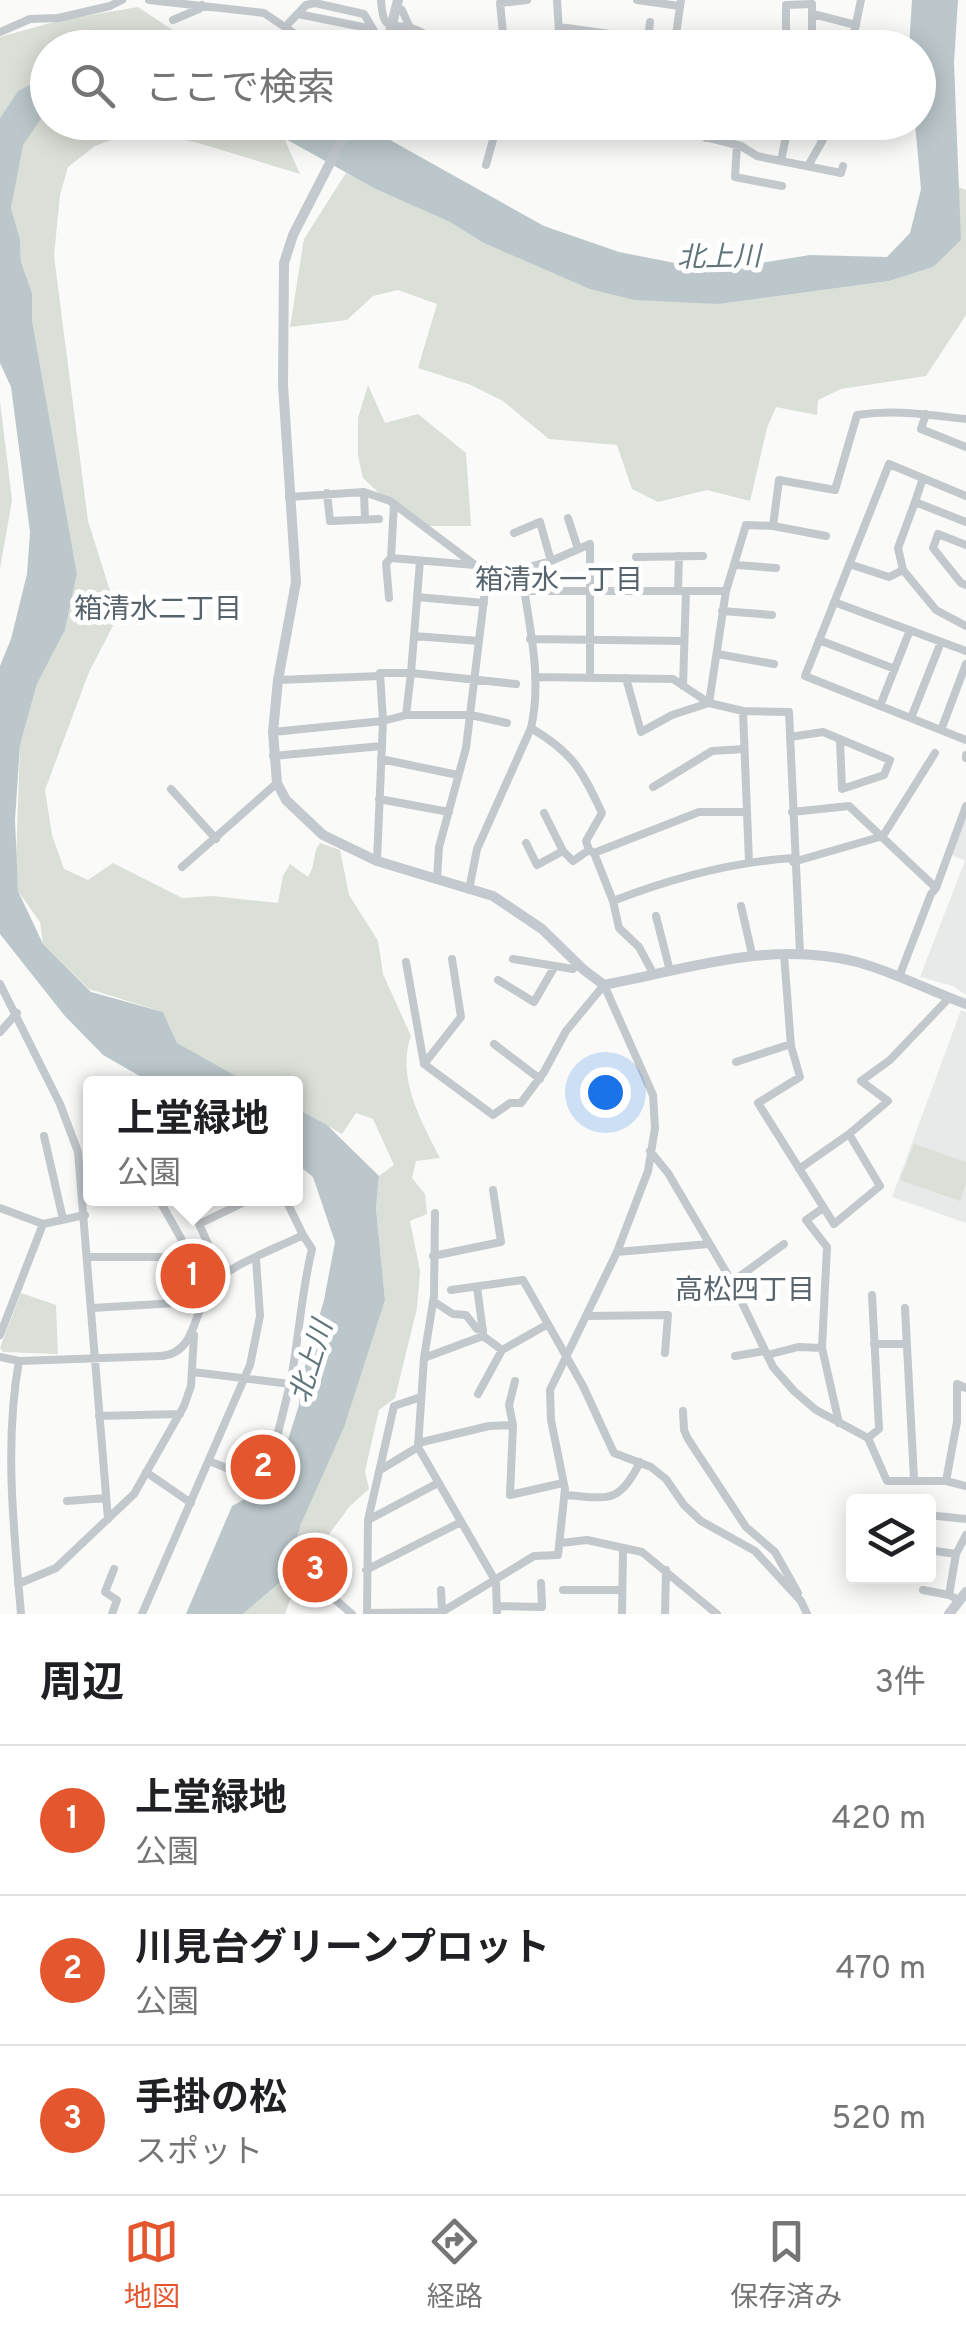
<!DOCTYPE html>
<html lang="ja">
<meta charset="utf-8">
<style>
body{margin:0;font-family:Overpass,"Noto Sans JP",sans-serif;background:#f2f2f2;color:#202124}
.controls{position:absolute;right:30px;bottom:30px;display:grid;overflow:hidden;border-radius:10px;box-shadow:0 5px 25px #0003}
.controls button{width:90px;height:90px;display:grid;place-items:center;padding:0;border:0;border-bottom:2px solid #e0e0e0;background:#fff;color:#202124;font:50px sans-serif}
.you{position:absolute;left:605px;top:1092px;width:35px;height:35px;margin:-25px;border:8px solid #fff;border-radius:50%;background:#1a73e8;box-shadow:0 0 0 15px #1a73e833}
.badge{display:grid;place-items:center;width:65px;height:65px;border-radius:50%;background:#e4572e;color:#fff;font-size:32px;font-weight:700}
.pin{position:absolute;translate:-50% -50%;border:5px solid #fff;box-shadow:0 2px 10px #0006}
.popup{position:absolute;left:83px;top:1076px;width:220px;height:130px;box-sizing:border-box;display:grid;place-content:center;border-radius:10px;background:#fff;filter:drop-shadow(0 2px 8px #0005);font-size:32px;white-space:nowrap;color:#757577}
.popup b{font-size:38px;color:#202124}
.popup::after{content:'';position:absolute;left:50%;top:100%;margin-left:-20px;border:20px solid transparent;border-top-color:#fff}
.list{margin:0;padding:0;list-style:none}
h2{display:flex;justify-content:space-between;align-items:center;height:130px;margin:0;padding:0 40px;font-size:42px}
h2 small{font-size:32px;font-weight:400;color:#757577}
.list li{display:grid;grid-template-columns:65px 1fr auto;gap:30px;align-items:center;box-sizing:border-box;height:150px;padding:0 40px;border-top:2px solid #e0e0e0}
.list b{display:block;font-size:38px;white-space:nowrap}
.list p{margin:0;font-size:32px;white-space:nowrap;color:#757577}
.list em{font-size:32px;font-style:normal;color:#757577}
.icon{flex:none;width:55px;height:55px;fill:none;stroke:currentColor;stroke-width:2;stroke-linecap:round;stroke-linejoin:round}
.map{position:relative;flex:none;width:966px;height:1614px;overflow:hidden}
.search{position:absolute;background:#fff;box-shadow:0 5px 25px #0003;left:30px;right:30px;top:30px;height:110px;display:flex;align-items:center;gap:25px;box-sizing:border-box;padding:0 35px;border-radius:55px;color:#757577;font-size:38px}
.sheet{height:580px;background:#fff}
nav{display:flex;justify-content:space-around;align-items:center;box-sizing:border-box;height:140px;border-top:2px solid #e0e0e0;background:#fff;font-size:28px;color:#757577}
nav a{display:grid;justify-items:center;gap:5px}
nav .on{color:#e4572e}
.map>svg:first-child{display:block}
</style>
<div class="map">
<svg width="966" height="1614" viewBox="0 0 966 1614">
<rect width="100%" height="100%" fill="#fafaf8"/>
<path fill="#e8e9e9" d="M966,817V995L953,986L920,977L965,861L952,855Z
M961,1010L966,1012V1223L892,1197Z"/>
<path fill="#dadfd7" d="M138,7L189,41L130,40L102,47L48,48L47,76L18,91L0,118V37L61,20Z
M47,110L48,122L231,123L284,138L300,174L195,142L135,131L95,146L68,167L60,195L54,256L88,521L118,616L89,672L45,790L52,835L64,869L88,880L113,863L182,898L213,896L278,903L283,876L290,864L308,877C316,865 312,853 320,843L340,850L349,895L378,941L383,974L411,1036C396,1077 421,1121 440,1158L416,1161L412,1178L425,1194L427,1214L410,1221L420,1271L417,1308L395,1398L379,1410L365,1471L369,1489L350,1506L329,1534C335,1556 338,1579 321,1596L303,1593L290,1600L285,1614H243L285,1578L301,1524L385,1300L376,1207L379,1176L394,1165L373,1119L356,1113L342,1134L296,1108V1084L248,1083L214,1066L177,1043L163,1012L89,989L43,944L40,922L18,891L16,861L20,745L37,684L65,630L77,574L32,320V293L21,262L20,239L11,208L22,145Z
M346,173L450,222L482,242L719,304L889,281L933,267L958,209V187L966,190V315L926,376L841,389L818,400L817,415L776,407L767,428L750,501L707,490L658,502L632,489L617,445L549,439L503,401L471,385L418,368L437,304L398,290L373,296L347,320L290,327L304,239Z
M368,385L385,423L418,414L466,453L471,526H428L380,494L363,478L358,456V418Z
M0,401L12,500L0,569Z
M914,1144L966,1162V1184L960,1201L900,1180Z
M21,1293L56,1305L58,1354L3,1352L0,1348Z"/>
<path fill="#bbc7cb" d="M912,0H958L954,63L961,240L933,267L889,281L719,304L635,300L590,289L482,242L450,222L374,188L284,138L231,123H350L390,140L544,226L619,252L680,264H755L810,255L887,257L910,233L921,189L915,123L918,122V48L909,47Z
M47,76V110L23,145L11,208L20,239L21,262L32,293V320L77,574L65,630L37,684L20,745L15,820L18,891L43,944L91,992L163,1012L177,1043L248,1083H152L103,1055L64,1015L0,934V666L11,639L27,574L30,532L11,387L0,363V118L18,91Z
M296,1108L327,1125L379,1176L376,1208L385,1300L344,1427L301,1524L285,1578L243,1614H186L232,1506L265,1488L278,1471L299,1405V1387L324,1300L335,1242L313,1177L296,1163Z"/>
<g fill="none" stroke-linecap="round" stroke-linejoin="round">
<path stroke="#c3c8cc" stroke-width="8" d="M149,0L264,13L316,48
M381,0C383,29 387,24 410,28C422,30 437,42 448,48
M557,0L560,48
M637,0L679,6
M402,10L410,28
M813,14L856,25
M173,20L199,9L202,5
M286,26L306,5L315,3L364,14L373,29L298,14
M560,27L674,43
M373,29L376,37L374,48
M396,29L398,46
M0,32L30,19L58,18L110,6L122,0
M648,39L650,22
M504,42L500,3L527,0
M505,43L560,35
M674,48L681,0
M786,48V5L812,4V48
M851,48L861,0
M534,122L551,126V122
M647,122L741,146L757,156L781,161L789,122
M834,122L879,134L881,122
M789,123L828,130
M447,128L453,130L455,122
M706,138L707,122
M737,145L735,177L782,186
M781,161L841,173L843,166
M486,165L498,122
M808,166L833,122
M926,414L921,429L966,447
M923,478L915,502L966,522
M364,492L365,520
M327,493L330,521L379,519
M966,496L889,464L805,676L966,740
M289,497L364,492L390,501L475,565
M394,504L391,558L521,569L551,561
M568,518L578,549
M773,526L826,536
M514,533L540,522L551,561L590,544V678
M966,545L938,534L933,548L961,583L966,585
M636,557L703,556
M849,564L889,577L903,570L936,610L966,626
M736,565L776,568
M903,570L898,548L915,502
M524,591H726
M678,591L679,556
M417,597L484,603
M389,598L386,563L391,558
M834,602L966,651
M722,611L772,615
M414,636L479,641
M530,639L684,641
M819,640L895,669
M717,654L774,664
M535,677L673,679L709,703L743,711L789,712L800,953
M626,678L641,732L672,715L709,703
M278,680L380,676
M683,686L686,591
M709,703L726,591L746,525L773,526L779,480L835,490L857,415C895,409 928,415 966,419
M880,706L910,630
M743,711L749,862
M406,715H471L507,723
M911,718L941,642
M531,728C573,753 582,770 602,813L586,841L589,850L594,853L613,901L619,928L639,947L654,975
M941,730L966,664
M273,732L383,721L406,715L411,673L516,684
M790,737L823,732L890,760L884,775L842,789L840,741
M966,755V758
M273,756L382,746
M381,759L458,775
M653,787L712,751L744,749
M171,789L216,839
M379,799L449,812
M792,812L849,806L936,888L931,894L899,977
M544,813L563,851
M526,843L537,865L563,851L573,861L589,850
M594,853L699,812H747
M377,861L383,721L380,673H411L420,561
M793,862L883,836L935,753
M182,867L277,783
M437,880L439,847L466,748L488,566
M936,888L966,806
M469,890L477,849L531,728C543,676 528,621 521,569
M613,901C670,879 732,862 793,858
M741,906L752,954
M656,916L670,971
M784,954L791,1046L800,1077L758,1103L834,1224L880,1186L849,1134L888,1101L861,1081L890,1060L949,998
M513,959L573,969L578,965
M406,962L424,1064L493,1115L510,1103H521L544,1072L566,1031L604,985
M498,980L534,1002L555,966
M0,984L60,1104L78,1152L108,1519
M0,1032L17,1013
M494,1044L540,1079
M736,1062L791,1044
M424,1064L461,1017L452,959
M44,1136L63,1219
M650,1151L668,1173L732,1282L773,1367L794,1391L816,1410L868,1438L887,1481H946L966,1486
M799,1169L849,1134
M183,1198L199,1224L222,1275
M0,1208L43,1224L85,1215
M823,1208L806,1220L827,1247L822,1348L839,1423
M435,1213L434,1296L424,1358L418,1447L496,1582L497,1614
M199,1224L253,1198
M617,1252L709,1244
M433,1256L501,1242L493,1190
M88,1257H180
M732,1282L784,1244
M477,1287L483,1332
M451,1290L523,1280L548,1324
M433,1301L453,1314L466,1315L477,1329H483
M92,1308L177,1303L182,1240L158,1198
M905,1308L914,1479
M587,1316L668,1315L665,1353
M0,1335L43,1224
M874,1344H907
M767,1355L798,1347L822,1348
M735,1356L765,1351
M0,1357L19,1361L160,1356C198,1354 192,1309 213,1285C230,1264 278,1248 303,1235L285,1198
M424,1358L483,1336L502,1350L548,1324L583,1386L614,1453L651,1467L666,1479L684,1505L701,1521L755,1551L801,1601L807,1614
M19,1361C4,1444 14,1531 21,1614
M193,1372L290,1384C299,1339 301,1294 312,1249L303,1235
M515,1381L509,1405L513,1425L510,1495L563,1483
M478,1394L502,1350
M683,1411L684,1430L688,1439L746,1527L775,1552L798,1593
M99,1416L180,1414
M868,1438L879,1429L872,1295
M418,1443L489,1426L513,1425
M209,1461L244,1475L276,1441L290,1384
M380,1470L418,1447
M146,1472L191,1503
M946,1481L957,1422V1384L966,1388
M565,1495C608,1498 619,1505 640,1462
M67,1501L106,1498
M928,1515L966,1519
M368,1520L438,1483
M561,1543L587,1540L642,1552L717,1614
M928,1550L956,1554
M366,1570L461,1522
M18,1584L56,1568L134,1494L184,1406L191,1386L194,1335
M441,1590L442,1612
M563,1590H622
M923,1590L949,1595
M331,1596L352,1614
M959,1600L949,1595L956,1554L966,1535
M497,1606L542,1607L541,1583
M367,1613L442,1612L534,1556L558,1555L565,1489L551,1420L550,1390L617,1252L648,1171L655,1128L653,1095L604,985
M112,1614L117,1600L105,1592L114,1569
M142,1614L250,1365L260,1316L256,1259
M367,1614L368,1520L394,1406L421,1397
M622,1614L623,1550
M665,1614L666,1570"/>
<path stroke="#c3c9ce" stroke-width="10" d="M386,48L398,0
M351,122L293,235L284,263L283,385L296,582L278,680L273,732L277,783L286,800L323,835L377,861L493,896L542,929L584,970L604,985C689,969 769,940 857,962C894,972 930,991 966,1004
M949,1614L966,1592"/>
</g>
<g text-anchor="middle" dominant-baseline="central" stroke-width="10" stroke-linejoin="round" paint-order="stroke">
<g font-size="28" font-style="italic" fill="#60757c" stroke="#fff">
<text transform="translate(719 259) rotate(-1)">北上川</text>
<text transform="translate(313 1362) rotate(-73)">北上川</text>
</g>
<g font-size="28" fill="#57646e" stroke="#fff">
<text x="559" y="582">箱清水一丁目</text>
<text x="158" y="611">箱清水二丁目</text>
<text x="745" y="1292">高松四丁目</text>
</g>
</g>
</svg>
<div class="controls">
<button><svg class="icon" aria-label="layers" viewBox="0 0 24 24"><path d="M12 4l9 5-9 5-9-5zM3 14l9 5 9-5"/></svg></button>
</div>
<div class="you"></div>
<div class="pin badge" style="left:193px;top:1276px">1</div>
<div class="popup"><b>上堂緑地</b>公園</div>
<div class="pin badge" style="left:263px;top:1467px">2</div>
<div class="pin badge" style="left:315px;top:1570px">3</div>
<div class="search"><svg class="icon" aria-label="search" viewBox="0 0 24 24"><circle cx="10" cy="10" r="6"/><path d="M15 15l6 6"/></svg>ここで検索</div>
</div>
<section class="sheet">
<h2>周辺<small>3件</small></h2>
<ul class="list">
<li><span class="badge">1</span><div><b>上堂緑地</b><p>公園</p></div><em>420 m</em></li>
<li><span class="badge">2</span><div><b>川見台グリーンプロット</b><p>公園</p></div><em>470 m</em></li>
<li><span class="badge">3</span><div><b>手掛の松</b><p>スポット</p></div><em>520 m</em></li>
</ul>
</section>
<nav>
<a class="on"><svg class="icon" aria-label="map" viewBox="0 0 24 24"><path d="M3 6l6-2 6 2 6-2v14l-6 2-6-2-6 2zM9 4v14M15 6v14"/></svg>地図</a>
<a><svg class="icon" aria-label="directions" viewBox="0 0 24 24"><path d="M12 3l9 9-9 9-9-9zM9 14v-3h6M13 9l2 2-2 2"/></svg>経路</a>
<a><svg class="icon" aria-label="saved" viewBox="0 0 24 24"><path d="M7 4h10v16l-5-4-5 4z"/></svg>保存済み</a>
</nav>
